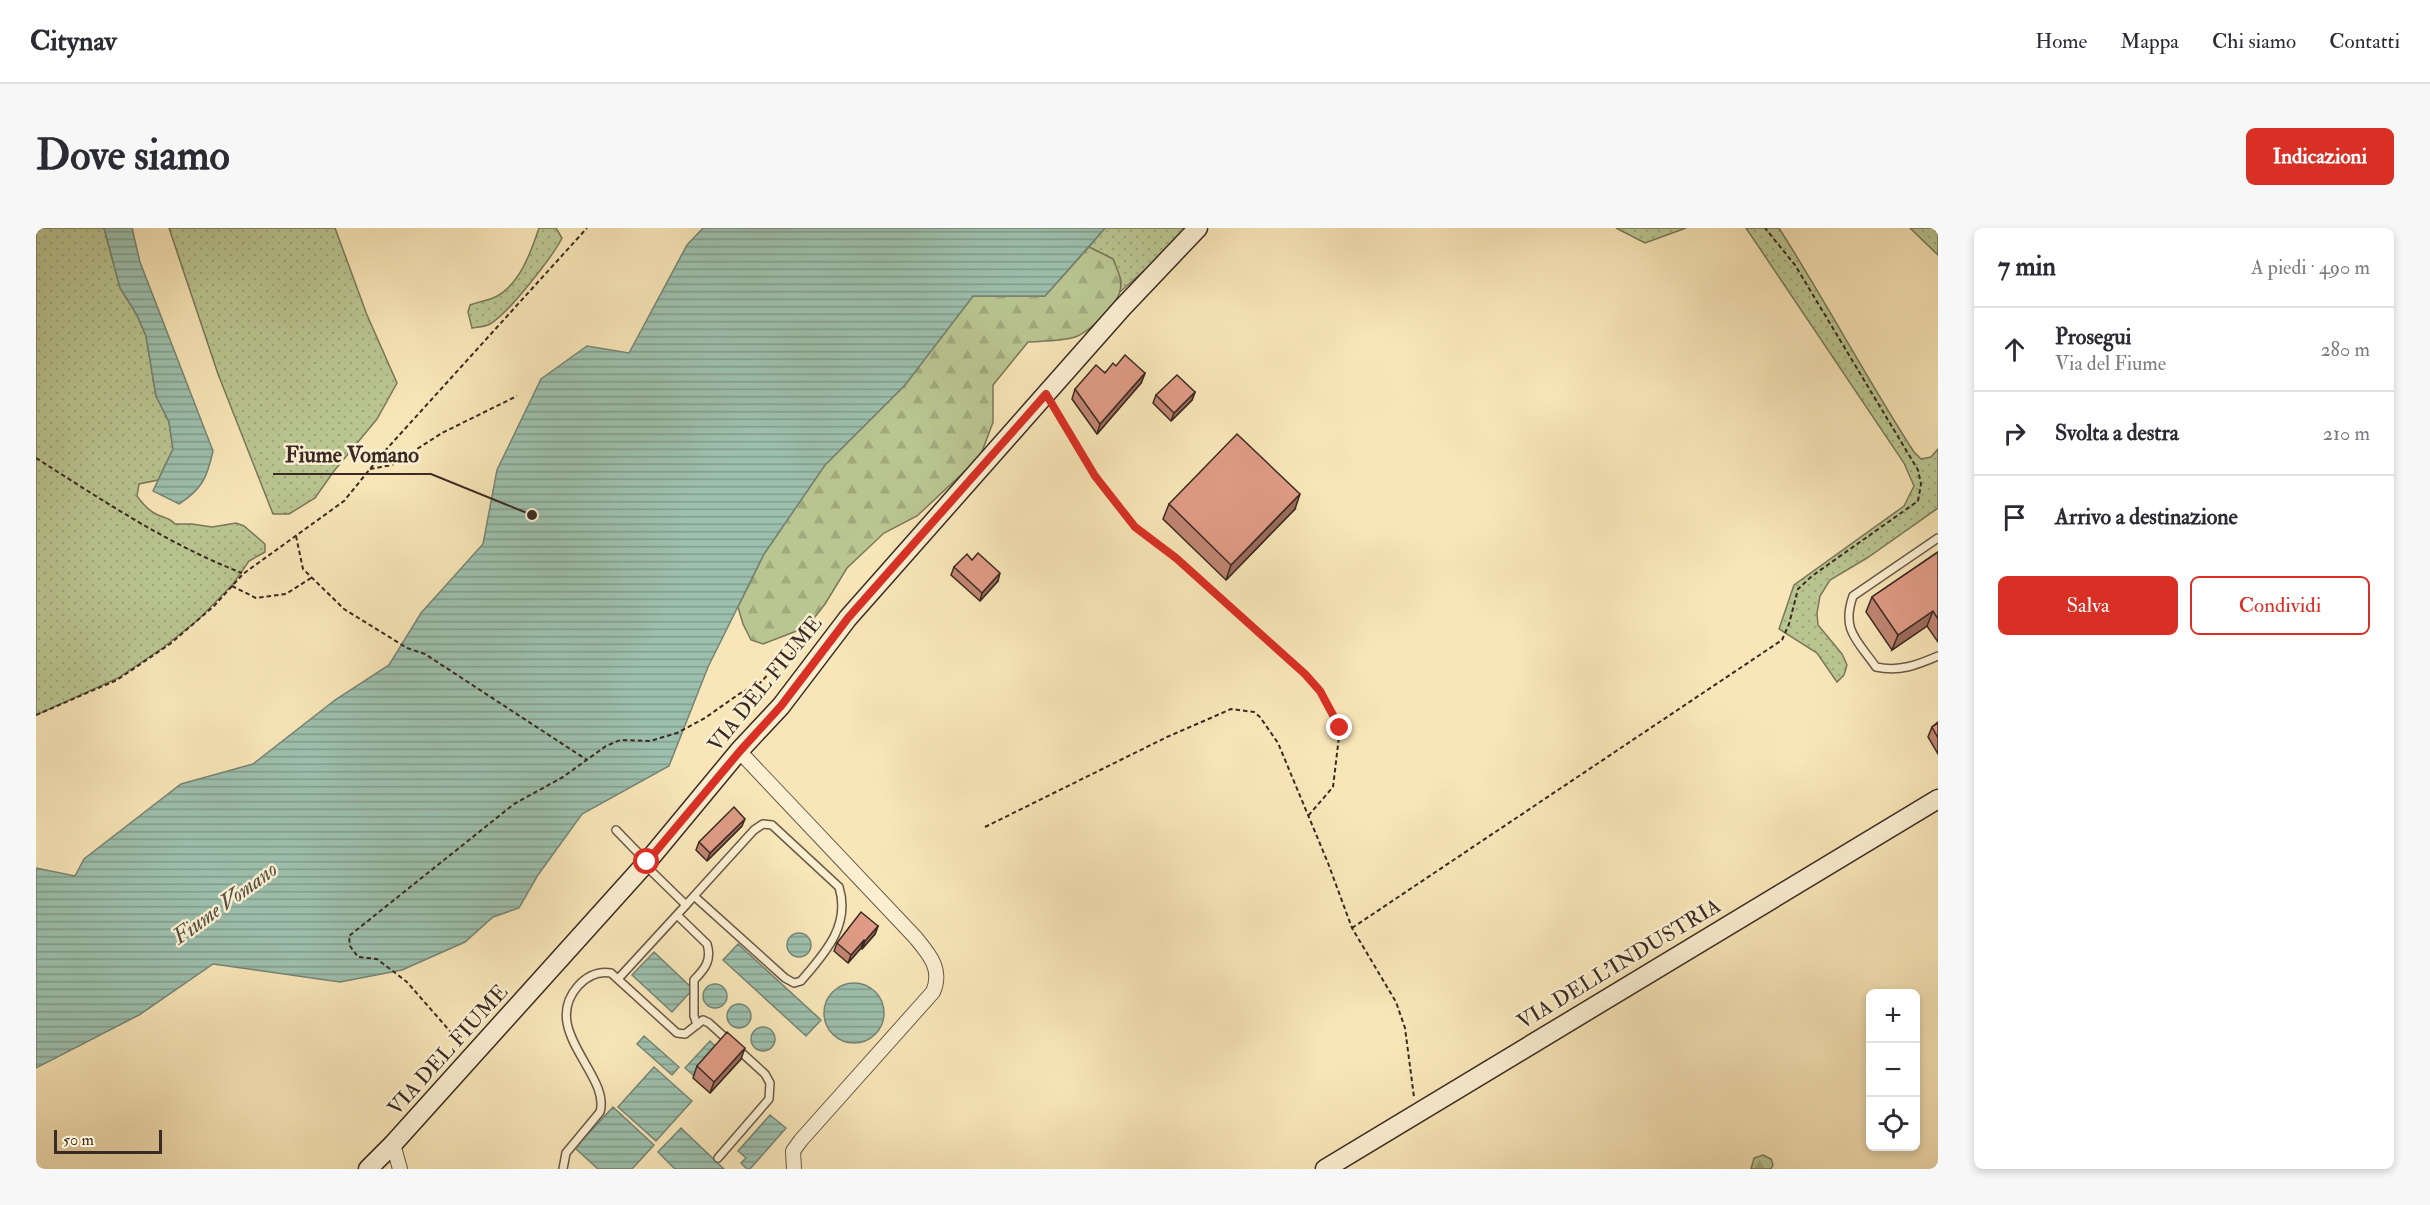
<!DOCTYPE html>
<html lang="it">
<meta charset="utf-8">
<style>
body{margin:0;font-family:"IM FELL Double Pica",serif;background:#f7f7f7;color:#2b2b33}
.controls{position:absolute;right:18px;bottom:18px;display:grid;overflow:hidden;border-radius:9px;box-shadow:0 3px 9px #0003}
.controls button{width:54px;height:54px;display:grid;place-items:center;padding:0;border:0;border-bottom:2px solid #e1e1e2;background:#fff;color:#2b2b33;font:30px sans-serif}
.scale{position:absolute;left:18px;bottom:15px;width:108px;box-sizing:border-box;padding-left:6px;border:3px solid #3b2a23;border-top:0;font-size:16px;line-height:21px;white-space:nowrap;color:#3b2a23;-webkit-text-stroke:4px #faefd1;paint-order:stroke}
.stop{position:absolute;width:18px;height:18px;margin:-14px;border:4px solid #d93025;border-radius:50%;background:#fff}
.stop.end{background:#d93025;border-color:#fff;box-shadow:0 2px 6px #0008}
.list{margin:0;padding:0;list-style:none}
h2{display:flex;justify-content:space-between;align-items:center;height:78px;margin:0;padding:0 24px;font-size:26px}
h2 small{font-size:20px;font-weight:400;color:#7c7c81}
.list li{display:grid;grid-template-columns:39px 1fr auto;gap:18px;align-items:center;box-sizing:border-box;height:84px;padding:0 24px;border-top:2px solid #e1e1e2}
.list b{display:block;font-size:22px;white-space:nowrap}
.list p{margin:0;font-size:20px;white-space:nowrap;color:#7c7c81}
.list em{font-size:20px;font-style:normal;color:#7c7c81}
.actions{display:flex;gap:12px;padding:18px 24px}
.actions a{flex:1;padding:14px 0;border:2px solid #d93025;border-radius:9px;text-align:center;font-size:21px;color:#d93025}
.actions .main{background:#d93025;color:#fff}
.icon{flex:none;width:33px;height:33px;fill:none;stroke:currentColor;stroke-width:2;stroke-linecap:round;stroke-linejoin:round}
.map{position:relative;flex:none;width:1902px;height:941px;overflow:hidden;border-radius:9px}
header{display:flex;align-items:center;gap:36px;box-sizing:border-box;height:84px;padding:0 30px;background:#fff;border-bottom:2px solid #e1e1e2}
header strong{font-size:28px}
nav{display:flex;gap:33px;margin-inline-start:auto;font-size:21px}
.intro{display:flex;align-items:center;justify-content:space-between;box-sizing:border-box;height:144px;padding:0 36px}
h1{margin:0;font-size:42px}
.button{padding:15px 27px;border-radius:9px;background:#d93025;color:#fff;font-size:21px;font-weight:700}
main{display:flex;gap:36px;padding:0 36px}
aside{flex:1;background:#fff;border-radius:9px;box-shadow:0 3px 9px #0003}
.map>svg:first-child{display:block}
</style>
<header>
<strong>Citynav</strong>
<nav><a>Home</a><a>Mappa</a><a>Chi siamo</a><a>Contatti</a></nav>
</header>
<div class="intro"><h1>Dove siamo</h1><a class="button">Indicazioni</a></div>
<main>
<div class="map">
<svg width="1902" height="941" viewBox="0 0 1902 941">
<defs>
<pattern id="grass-dots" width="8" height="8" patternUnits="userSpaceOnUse" patternTransform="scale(1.5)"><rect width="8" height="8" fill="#bac691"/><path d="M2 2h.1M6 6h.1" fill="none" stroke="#a1aa7d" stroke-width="1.8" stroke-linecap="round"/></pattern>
<pattern id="forest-firs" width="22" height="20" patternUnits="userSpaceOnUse" patternTransform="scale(1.5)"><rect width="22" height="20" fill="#bac691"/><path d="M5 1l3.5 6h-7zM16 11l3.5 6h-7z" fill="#a1aa7d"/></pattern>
<pattern id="water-rules" width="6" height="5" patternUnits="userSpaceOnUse" patternTransform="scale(1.5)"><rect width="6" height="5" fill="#9dc0ad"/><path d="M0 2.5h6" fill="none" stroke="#819c8c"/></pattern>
</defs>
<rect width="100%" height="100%" fill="#f8e6b8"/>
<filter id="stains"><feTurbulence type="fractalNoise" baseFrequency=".00333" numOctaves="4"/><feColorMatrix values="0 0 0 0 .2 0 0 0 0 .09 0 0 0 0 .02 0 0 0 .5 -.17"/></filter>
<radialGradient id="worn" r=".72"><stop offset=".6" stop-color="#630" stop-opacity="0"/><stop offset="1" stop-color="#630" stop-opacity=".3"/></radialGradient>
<path fill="url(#grass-dots)" stroke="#7a785a" stroke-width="1.5" d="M0,0H68L84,60L101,87L110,108L120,168L133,194L137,221L122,252L103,256L101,268C106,275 112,282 120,286C127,290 133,289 139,296H156L176,299L200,295L208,298L229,316V324L213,333L197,356L163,391L128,419L82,450L0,487Z
M133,0H299L331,87L361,155L341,191L298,243L279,270L253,286H237L182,146Z
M503,0H520L526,10C517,28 472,86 454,96C449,99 441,99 436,100L432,84L434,77C441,74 450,73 457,70C483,59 495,24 503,0Z
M1069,0H1156L1084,64L1085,52L1077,31L1053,19Z
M1580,0H1650L1609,15Z
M1710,0H1743C1790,74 1831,151 1878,224L1885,231L1895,229L1902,221V280L1831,330L1794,352L1784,368L1781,385L1782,397L1806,426L1811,437L1808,447L1801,454L1781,425L1743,401L1758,357L1868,278L1878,258L1868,235Z
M1874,0H1902V27Z"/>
<path fill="url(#forest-firs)" stroke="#7a785a" stroke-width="1.5" d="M1053,19L1077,31C1081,41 1087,52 1084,63C1081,77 1052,105 1039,109C1027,113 1006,113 992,114L957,157V194L944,229L881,288L848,305L811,340L789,376L771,399L727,416L715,412L707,396L702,379L728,326L789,237L869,157L937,68H1009Z
M1727,927L1735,931L1737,937L1735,941H1715L1718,930Z"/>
<path fill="url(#water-rules)" stroke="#768476" stroke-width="1.5" d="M68,0H96L104,34L177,223C171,250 166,261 143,276L117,263L137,221L133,194L120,168L110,108L101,87L84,60Z
M667,0H1069L1009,68H937L869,157L789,237L728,326L672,439L633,538L546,586L502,647L483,680L457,689L429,714L366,742L304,754L177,736L103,787L0,840V640L39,648L48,631L145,556L217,536L299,472L353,437L385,385L447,316L461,242L505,151L551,118L593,125L651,17Z
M751 717a12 12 0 1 1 24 0a12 12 0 1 1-24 0Z
M702,716L785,792L770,808L687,732Z
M618,724L657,761L636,784L596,747Z
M788 785a30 30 0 1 1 60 0a30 30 0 1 1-60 0Z
M667 768a12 12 0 1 1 24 0a12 12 0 1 1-24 0Z
M691 788a12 12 0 1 1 24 0a12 12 0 1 1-24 0Z
M715 811a12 12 0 1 1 24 0a12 12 0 1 1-24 0Z
M608,808L643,839L636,847L601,816Z
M674,813L681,820L657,847L649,840Z
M618,839L656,873L620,913L582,879Z
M577,879L618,917L596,941H562L539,920Z
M734,887L750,900L714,941H711L705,935L710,930L702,923Z
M645,900L688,941H639L622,924Z"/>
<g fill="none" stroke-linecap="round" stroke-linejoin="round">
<g stroke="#6a5948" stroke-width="10">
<path id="lane" d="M1902,310L1817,368C1805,402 1821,412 1840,439C1864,444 1881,437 1902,428
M580,602L609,632
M609,637L650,677
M641,687L671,716C676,732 669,741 658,752V788L661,797
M582,751L650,677L658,668L718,602L727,596L736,597L803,659C815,698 788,726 765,753L758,755L749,750L658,668
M527,941L530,925L564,884C575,847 503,802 542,758C551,748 562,743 575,745L641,805L649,806L667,792L673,795L729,846L734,855L733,871L682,930"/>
</g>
<g stroke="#6a5948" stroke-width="16">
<path id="street" d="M703,523L879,709C893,726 907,741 897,764L765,912L757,923L758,941
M357,916L364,941"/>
</g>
<g stroke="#3b2a23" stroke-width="21">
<path id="secondary" d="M332,941L357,916L611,634L703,523L745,478L812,390L1086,80L1162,0
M1289,941L1902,571"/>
</g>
<path stroke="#3b2a23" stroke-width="2" stroke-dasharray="4.5 3" stroke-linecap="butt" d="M1019,181L1059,248L1099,299L1140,330L1183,368L1284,463L1304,500L1297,559L1272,588
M0,230C66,272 133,317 206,345
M334,241L356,237L406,205L481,168
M260,308L267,341L308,381L371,420L389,426L551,532
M196,358L220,370L250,366L275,350
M0,487L81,452L134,416L178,378L207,346L308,273L347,225L551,0
M949,599L1131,509L1177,489L1195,481L1218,484L1224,489L1242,515L1292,635L1316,700L1360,774L1369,800L1378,869
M1316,700L1746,412L1753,396L1762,361L1776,348L1882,273L1885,256L1882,242L1759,37L1729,0
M426,817L371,754L341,731L322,729L314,718L313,708L478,576L527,549L570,518L584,512L614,513L641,505L669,490L703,466L724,455L740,438L775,410"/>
<use href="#lane" stroke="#faefd1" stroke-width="7"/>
<use href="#street" stroke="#faefd1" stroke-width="14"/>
<use href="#secondary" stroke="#faefd1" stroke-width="18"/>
</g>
<path fill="#c08572" stroke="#3b2a23" stroke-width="1.5" d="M1080,138L1109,145L1105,155L1061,206L1036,171L1039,161Z
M1159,164L1156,172L1135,193L1117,175L1120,167Z
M1133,276L1259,281L1190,352L1127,291Z
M1902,324V414L1891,398L1856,422L1830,384L1836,369Z
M918,339L962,353L944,373L915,347Z
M1902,494V526L1892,509L1896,499Z
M706,598L671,633L660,622L663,614Z
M842,698L839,706L826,721L825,720L812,735L798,723L801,715Z
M705,831L674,865L657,850L661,838Z"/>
<path fill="#9c6c5d" stroke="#3b2a23" stroke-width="1.5" d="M1109,145L1105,155L1061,206L1064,196Z
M1159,164L1156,172L1135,193L1138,185Z
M1264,266L1259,281L1190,352L1195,337Z
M964,345L962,353L944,373L946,365Z
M1897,383L1891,398L1856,422L1862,407Z
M709,591L706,598L671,633L674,625Z
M842,698L839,706L826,721L829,713Z
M828,712L825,720L812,735L815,727Z
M709,820L705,831L674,865L678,854Z"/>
<path fill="#df9b85" stroke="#3b2a23" stroke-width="1.5" d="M1089,127L1109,145L1064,196L1039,161L1060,137L1069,145L1077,135L1080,138Z
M1141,147L1159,164L1138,185L1120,167Z
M1201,206L1264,266L1195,337L1133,276Z
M1902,324V391L1897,383L1862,407L1836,369Z
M942,325L964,345L946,365L918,339L931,326L936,332Z
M1902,495V510L1896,499Z
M698,579L709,591L674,625L663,614Z
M825,684L842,698L829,713L828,712L815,727L801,715Z
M691,804L709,820L678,854L661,838Z"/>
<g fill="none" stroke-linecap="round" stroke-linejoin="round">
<path stroke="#d93025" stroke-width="8" d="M611,634L704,523L745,478L812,390L1010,166L1059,248L1099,299L1140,330L1269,446L1284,463L1304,500"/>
</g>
<g text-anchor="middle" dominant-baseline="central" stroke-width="5" stroke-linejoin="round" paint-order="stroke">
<g font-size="21" fill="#3b2a23" stroke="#faefd1">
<text transform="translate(729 456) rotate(-51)">VIA DEL FIUME</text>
<text transform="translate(1583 736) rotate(-31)">VIA DELL'INDUSTRIA</text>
<text transform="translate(412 822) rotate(-48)">VIA DEL FIUME</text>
</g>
<g font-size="22" font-style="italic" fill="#545046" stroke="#faefd1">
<text transform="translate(189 675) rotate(-36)">Fiume Vomano</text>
</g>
</g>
<path fill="none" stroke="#3b2a23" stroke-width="2" d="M496 287L395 246H237"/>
<circle fill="#3b2a23" stroke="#faefd1" stroke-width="2" cx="496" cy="287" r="6"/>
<g font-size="22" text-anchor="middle" font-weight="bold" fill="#3b2a23" stroke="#faefd1" stroke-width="5" stroke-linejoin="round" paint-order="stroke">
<text x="316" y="234">Fiume Vomano</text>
</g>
<rect width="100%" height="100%" filter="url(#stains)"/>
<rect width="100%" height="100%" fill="url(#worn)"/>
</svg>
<div class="controls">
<button>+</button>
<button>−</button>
<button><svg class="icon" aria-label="locate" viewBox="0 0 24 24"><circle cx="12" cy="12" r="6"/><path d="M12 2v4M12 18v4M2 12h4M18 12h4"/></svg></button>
</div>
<div class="scale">50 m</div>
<div class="stop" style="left:611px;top:634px"></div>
<div class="stop end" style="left:1304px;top:500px"></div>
</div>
<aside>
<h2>7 min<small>A piedi · 490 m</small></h2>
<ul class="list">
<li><svg class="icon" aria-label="ahead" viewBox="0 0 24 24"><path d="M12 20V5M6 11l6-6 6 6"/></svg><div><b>Prosegui</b><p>Via del Fiume</p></div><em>280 m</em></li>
<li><svg class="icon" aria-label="right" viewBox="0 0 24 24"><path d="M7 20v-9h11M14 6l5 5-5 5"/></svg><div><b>Svolta a destra</b></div><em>210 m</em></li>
<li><svg class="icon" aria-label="arrive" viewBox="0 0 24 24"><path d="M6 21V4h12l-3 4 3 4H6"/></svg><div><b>Arrivo a destinazione</b></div></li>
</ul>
<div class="actions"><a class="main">Salva</a><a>Condividi</a></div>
</aside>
</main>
